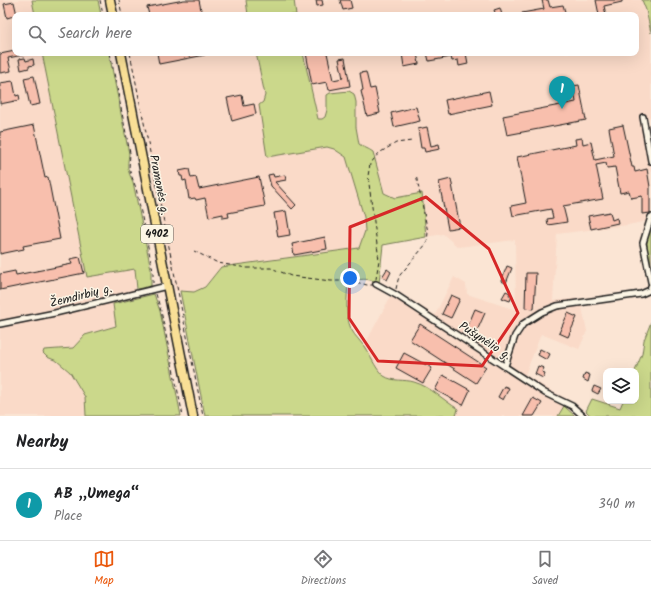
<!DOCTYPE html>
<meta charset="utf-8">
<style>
body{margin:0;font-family:Kalam,sans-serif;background:#f6f6f6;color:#202124}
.controls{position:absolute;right:12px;bottom:12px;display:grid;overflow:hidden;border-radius:8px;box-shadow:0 4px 16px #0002}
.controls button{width:36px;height:36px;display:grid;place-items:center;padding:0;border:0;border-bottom:1px solid #e0e0e0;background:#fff;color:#202124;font:20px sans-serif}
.you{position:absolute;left:350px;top:278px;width:14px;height:14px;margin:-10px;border:3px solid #fff;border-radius:50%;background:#1a73e8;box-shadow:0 0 0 6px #1a73e833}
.badge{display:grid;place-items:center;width:26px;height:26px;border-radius:50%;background:#ea580c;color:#fff;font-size:13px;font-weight:700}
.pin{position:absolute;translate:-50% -33px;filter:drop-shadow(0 1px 2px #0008)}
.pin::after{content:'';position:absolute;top:21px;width:14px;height:12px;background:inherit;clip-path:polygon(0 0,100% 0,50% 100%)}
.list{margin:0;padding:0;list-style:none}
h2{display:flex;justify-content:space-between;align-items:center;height:52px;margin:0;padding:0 16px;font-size:17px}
h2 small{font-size:13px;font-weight:400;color:#757577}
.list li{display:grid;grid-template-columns:26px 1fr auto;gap:12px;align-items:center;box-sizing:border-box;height:72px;padding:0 16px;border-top:1px solid #e0e0e0}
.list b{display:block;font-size:15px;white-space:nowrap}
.list p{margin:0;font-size:13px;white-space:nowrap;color:#757577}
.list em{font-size:13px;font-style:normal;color:#757577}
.icon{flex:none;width:22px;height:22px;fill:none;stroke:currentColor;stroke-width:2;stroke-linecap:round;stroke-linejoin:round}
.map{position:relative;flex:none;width:651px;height:416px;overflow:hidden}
.search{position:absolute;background:#fff;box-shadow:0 4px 16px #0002;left:12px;right:12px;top:12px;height:44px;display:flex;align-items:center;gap:10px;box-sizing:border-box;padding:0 14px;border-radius:8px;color:#757577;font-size:15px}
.sheet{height:124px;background:#fff}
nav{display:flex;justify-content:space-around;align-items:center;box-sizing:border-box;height:56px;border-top:1px solid #e0e0e0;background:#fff;font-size:11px;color:#757577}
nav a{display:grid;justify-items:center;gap:2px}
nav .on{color:#ea580c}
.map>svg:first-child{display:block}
</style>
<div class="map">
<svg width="651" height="416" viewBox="0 0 651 416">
<rect width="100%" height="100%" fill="#fbe5d4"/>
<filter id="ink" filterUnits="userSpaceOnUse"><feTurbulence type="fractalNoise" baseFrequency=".025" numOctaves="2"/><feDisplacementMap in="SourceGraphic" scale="8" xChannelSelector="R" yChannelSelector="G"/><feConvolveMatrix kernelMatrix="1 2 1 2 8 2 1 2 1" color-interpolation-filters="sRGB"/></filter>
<g filter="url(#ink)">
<path fill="#fadac8" d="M0,0H32L35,15H15V53H42L87,277L135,269L136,298L113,304L117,325L85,335L73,348L44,350L47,357L57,361L70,372L85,397L86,416H0Z
M119,0H246L248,15H122Z
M294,0H642L646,10L651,33V117L647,118L651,146V220L628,225L557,234L553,301L580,298L587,331L579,349L541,334L525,375L555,393L569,400L558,416H456L458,409L448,403L432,390L413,382L392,380L383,375L375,365L364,346L394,290L435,315L454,277L466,284L467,294L516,310L515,240L458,247L443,234L426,237L422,193L395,198L384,193L373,152L369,148L363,147L359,144L356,127V102H326L327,110L325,117L322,119H318L303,53H636V15H296Z
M129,53H256L265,95L263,102L267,157L327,147L334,149L346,157L364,217L365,231L359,248L221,267L205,287L194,292L175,291Z"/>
<path fill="#cbd88b" stroke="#747a54" d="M32,0H98L101,15H35Z
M246,0H294L296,15H248Z
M642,0H651V33L646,10Z
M42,53H109L129,154C127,168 127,169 133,182L151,269V286L137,289L135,269L87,277Z
M256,53H303L318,119H322L325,117L327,110V95L330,93L349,91L354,94L356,102V127L359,144C364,148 368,148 373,152L384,193L395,198L422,193L426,237L383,245L379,283C368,278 360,278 348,283C347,298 345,314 351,329C355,337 363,343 367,351C372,359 377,371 384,376C393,382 404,379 414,382C431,387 443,400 458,409L456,416H205L180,291L194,292L205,287L221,267L359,248L365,231L364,217L346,157L334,149L327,147L267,157L259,105L263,102L265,95Z
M651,228V265C646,250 645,243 651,228Z
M154,294L160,311L181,416H86L85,397L70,372L57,361L47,357L43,353L44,350L73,348L85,335L116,326L113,304Z
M651,322V416H591L586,411L592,399L620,408L623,401H636L635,371L642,354L644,340Z
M564,406L575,416H558Z"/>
<path fill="#f8bfad" stroke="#1c1c1c" d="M184,0H199L202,15H149L147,7Z
M316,0H322L323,5L317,6Z
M340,0H350L352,8L343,10Z
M542,0H548L550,7L563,5L566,15H522V13L544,9Z
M596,0H622V2L604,6L606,15H599Z
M14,2L17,15L7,18L4,4Z
M500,8L502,15H496L494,10Z
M15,51V53H23V55L8,58L11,71L0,73V54Z
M157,53H205V55L159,64Z
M306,53H327L333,80L343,78L339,59L345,58L350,86L329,90L327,82L312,85Z
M402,53H417L419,64L404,67Z
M427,53H466L468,64L459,66L458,60L452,61L451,57L429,61Z
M25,58L26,61L33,59L34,65L29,66V68L21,70L19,59Z
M366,72L370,89L375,88L380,113L367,116L361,91L363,90L360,73Z
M34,76L40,104L30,106L24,78Z
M13,81L16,96L19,95L20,100L0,104V83Z
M579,85L586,120L507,135L503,116L576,102L573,86Z
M489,91L492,105L448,114L445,100Z
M242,95L244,106L254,104L256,114L232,121L227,98Z
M416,107L420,121L394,127L391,113Z
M34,125L45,178L48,177L60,239L23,246L24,249L0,254V132Z
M623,125L632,167H634L635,172L647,169L650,187V213L642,214V196L631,198L629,191L620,193L615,167L607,168L606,163L596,165L603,199L563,206L567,222L548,225L547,219L553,218L551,209L513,216L511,206L526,203L517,157L576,145L575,139L582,138L583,144L591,142L595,160L614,156L609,128Z
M427,127L431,146L439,144L440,149L425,152L424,148H421L418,129Z
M189,169L191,178L196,177L199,189L259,177L265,206L228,213L229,217L223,218V214L209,217L205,198L196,200L195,198L189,199L186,180L183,181L182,176H180L179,171Z
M273,174L274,177L285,175L286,180L275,182L296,205L292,209L271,186L268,175Z
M451,179L460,227L448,229L439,182Z
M286,211L290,235L278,237L274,213Z
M610,212L612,220L617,218L618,223L591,229L588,216Z
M325,237L327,249L294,255L292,244Z
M80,257L84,273L0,290V274L15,271L16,275L72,264L70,259Z
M507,266L512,268L506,283L501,281Z
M387,269L391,272L387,280L382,277Z
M526,273H536L534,309L525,308Z
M506,291L510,293L509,295L512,296L510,301L502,298Z
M451,295L460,299L451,318L442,314Z
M475,309L485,313L476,333L467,328Z
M568,313L577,317L568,337L559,333Z
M420,324L486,367L476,383L410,340Z
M540,349L550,354L547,360L538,355Z
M404,353L432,368L423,383L396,368Z
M538,366L544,368L542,372L545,373L543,378L535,374Z
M585,373L590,375L588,382L583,379Z
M443,375L470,390L463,405L435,390Z
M504,386L509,388L503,400L498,397Z
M594,386L601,389L598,394L592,391Z
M533,398L542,403L534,416H523Z"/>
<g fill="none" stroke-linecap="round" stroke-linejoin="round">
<g stroke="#1c1c1c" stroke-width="8">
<path id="minor" d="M643,117L651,161
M651,217L643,243L651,282
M376,284L396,295L545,393L572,406L583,416
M0,324L55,313L167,286
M505,366L515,336L523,324L542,312L557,306L641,294L650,290L651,286"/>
</g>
<g stroke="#1c1c1c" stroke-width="11">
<path id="trunk" d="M110,0L113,15
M121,53L193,416"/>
</g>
<path stroke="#1c1c1c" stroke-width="1" stroke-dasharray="4 3" stroke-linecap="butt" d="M100,0L103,15
M119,0L122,15
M110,53L130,153L129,169L136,188L153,271V285
M130,53L203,416
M194,251L218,263L247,268H271L291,276L331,281H352L367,285H372
M376,279L379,260L368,176L370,164L379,153L396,143L412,141
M396,289L398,280L400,275L427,243L428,232L416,175
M156,294L161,311L183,416"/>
<use href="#minor" stroke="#fcf5e5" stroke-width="5"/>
<use href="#trunk" stroke="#f9df96" stroke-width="8"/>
</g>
</g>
<path fill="none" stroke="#d62828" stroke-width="3" stroke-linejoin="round" d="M426,197L489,249L518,313L482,366L378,361L349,318L350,227Z"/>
<g text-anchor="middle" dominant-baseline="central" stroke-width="3" stroke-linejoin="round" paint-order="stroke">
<rect fill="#fcf5e5" stroke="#5f5d58" stroke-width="1" x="141" y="225" width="32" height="18" rx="3"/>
<g font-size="11" font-weight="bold" fill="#1c1c1c">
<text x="157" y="234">4902</text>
</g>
<g font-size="12" fill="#1c1c1c" stroke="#fcf5e5">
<text transform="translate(159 185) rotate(79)">Pramonės g.</text>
<text transform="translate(81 296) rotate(-14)">Žemdirbių g.</text>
<text transform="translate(485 341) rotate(33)">Pušynėlio g.</text>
</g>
</g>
</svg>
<div class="controls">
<button><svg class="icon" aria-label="layers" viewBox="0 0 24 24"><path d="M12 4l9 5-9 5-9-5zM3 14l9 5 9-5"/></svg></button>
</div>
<div class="you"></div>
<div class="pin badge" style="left:562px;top:109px;background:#0f9aa8">1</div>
<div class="search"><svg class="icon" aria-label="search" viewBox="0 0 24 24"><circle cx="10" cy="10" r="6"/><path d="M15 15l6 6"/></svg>Search here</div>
</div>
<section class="sheet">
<h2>Nearby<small></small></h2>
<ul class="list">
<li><span class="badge" style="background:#0f9aa8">1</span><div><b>AB „Umega“</b><p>Place</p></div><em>340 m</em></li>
</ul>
</section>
<nav>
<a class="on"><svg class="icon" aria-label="map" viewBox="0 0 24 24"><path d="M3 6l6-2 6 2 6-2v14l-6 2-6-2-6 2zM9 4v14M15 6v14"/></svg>Map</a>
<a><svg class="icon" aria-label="directions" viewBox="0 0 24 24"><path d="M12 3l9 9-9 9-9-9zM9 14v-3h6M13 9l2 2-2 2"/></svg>Directions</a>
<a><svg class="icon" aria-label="saved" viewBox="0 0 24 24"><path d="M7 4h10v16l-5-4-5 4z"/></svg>Saved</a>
</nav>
